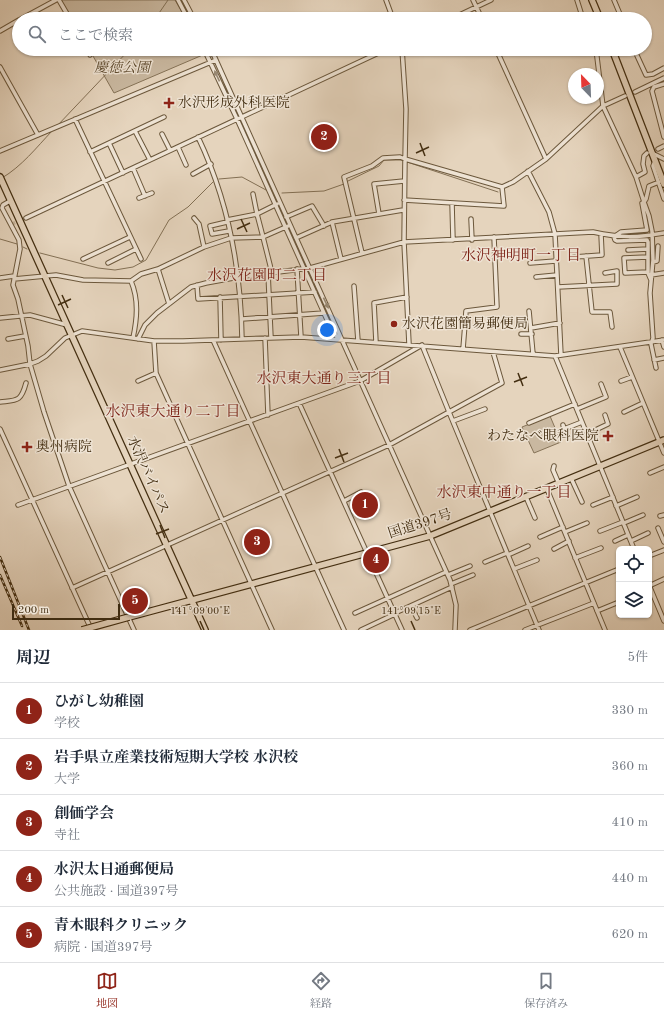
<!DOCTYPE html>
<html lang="ja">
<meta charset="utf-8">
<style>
body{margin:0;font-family:"Old Standard TT","Noto Serif JP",serif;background:#f2f2f3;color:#1f2937}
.controls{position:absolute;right:12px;bottom:12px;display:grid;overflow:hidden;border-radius:6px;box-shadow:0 1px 3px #0004}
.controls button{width:36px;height:36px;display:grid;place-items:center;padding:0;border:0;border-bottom:1px solid #e0e1e3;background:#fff;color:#1f2937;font:20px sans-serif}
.compass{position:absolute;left:568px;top:68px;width:36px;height:36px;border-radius:50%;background:#fff;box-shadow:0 1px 3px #0004;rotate:337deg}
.scale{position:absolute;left:12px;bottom:10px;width:108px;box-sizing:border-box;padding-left:4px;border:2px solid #432e11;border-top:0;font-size:11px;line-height:14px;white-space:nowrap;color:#432e11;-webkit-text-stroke:3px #eee3d4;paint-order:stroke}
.you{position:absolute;left:327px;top:330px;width:14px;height:14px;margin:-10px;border:3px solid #fff;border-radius:50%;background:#1a73e8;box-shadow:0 0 0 6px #1a73e833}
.badge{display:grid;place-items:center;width:26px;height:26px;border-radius:50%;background:#8f2418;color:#fff;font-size:13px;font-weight:700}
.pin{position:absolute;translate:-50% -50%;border:2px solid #fff;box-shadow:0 1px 4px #0006}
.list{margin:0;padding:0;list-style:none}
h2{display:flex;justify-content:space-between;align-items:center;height:52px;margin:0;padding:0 16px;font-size:17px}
h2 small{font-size:13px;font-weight:400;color:#747a83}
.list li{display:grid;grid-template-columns:26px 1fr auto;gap:12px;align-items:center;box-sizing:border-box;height:56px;padding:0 16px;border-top:1px solid #e0e1e3}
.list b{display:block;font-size:15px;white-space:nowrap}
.list p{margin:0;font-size:13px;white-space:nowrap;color:#747a83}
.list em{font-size:13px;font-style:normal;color:#747a83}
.icon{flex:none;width:22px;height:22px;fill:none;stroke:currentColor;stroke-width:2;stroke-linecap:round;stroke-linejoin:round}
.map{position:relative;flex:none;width:664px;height:630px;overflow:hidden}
.search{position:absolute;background:#fff;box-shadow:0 1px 3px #0004;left:12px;right:12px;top:12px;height:44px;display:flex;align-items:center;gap:10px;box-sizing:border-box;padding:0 14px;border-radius:22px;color:#747a83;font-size:15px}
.sheet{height:332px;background:#fff}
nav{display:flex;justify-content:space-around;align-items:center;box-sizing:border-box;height:56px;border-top:1px solid #e0e1e3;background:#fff;font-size:11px;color:#747a83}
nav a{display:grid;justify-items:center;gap:2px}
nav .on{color:#8f2418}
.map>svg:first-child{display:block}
</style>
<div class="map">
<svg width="664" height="630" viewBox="0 0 664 630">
<rect width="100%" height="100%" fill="#e5d4bd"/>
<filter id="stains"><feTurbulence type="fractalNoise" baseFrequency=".005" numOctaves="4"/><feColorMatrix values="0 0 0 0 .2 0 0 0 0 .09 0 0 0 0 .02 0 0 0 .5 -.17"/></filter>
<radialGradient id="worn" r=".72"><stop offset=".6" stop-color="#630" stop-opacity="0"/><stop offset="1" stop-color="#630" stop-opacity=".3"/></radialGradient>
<path fill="#c9b8a0" stroke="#867358" d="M61,0H175L186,19H72Z
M89,49H202L205,54L114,93Z
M550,416L561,442L534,453L522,427Z"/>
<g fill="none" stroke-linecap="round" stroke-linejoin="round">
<path stroke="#837055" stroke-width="1" d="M155,19L168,0
M57,126L130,49
M2,178C22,166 36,148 52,131
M219,179L242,177L266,190
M346,182L379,166L384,160H401L498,192
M282,193L324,191L344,184
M0,239L17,244
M23,247L27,249
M40,253L98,268L115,270L133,267L146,260L169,220L188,207L213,182"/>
<path stroke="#c5b39b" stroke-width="3.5" stroke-dasharray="3.5 2" stroke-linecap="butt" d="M12,224L26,218"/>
<g stroke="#6c583c" stroke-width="5.5">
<path id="minor" d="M59,0L70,19
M178,0L188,19
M184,0L194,19
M386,0L393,19
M473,0L482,19
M577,0L583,19
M614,0L622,19
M21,19L56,0
M451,19L491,0
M0,31L19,20
M87,49L90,55
M204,49L237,119L332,331L339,339
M211,49L450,580L456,605L455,630
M496,49L546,159
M596,49L603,106L636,177L644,202L642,203L647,230L621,232L614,237L615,240L617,241L647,240L648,242V273L651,280
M634,49L646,75L653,74L664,68
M0,67L38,135
M664,84L654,87L652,91L664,137
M635,92L664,78
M75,119L141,259
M135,131L150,160
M162,134L170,150
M198,137C228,200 241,270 242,339
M109,143L123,173
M178,147L186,165
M658,149L664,146
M0,151L216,60
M90,152L164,117
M654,154L664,159
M655,161L653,166L664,199
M133,168L145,196
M528,171L549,212L555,234L561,355
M193,174L211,164
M636,177L645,172L643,164L644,156L647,153
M253,194L257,214L277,204
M139,198L152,193
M404,200L504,206L502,187
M10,201L3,205L2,208L19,240L20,249L13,285L18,299L28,346L30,364L44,412L69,486L134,630
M452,203L453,240
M379,214L374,184L404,181
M286,217L312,206L324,226
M26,218L387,49
M194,218L199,224L204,247
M471,219L472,240
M227,222L210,226L212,234L229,231
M332,222L341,259
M296,238L332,222L403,210
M628,250L648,249
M362,253L344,177L372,166L383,158L400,157L405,159L406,109L402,49
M586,256L592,312H610L612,327
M574,257L602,255L601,234
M648,257L624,258L625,273L648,272
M83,259L130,237
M653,262L657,261L658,246
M108,263L136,249
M530,263L556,261
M158,269L204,247L231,238L263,237L257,214L227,220
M297,269L301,337
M268,273L271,338
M272,273L263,237L288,226
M651,275L664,273
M536,277L557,275
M0,278L14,276
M14,279L56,275L83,280L131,281C139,300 137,319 133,338
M131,281L141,274L158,269L169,304
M197,285L198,299L315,292
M354,286L358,341
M558,287L617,284V271L605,273
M220,297L221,340
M529,311L533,354
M0,318L30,315L67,325
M242,319L324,313
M531,328L560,323
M521,334H532
M265,338L268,415
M8,339L25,336
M138,339L145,325L157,313L191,287L206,283L239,277L310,268L404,242L593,232C621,238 636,238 664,233
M213,340L344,630
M662,340L664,347
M154,341L156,373L272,630
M376,342L374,303L407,297
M409,344L404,242L405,159L502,187L513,182L546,159L603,106L625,96
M620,347L664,453
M463,349L466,311L497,307L494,237
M555,356L634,549
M654,360L664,358
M656,368L651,344L653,338L650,293L653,260L652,231L649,216L644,202L646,199L649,186L659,182
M0,370L30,364L38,361L46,356L65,338L82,331L154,341H183L301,337L555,356L664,340
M138,381L156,373
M621,381L632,377
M0,402C17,400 21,402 26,383
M299,403L402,630
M577,409L606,397L601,384
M624,412L643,403
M453,421L485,409
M529,423L575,404
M563,425L564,429L582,422
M0,429L91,629
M587,434L608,424L605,415
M554,466L553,470L559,484
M650,473L664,467
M571,478L582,502
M547,489L605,630
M526,497L535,518
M344,501L361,492
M18,505L360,381L422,345L449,412L502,383L493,352
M593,505L613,497
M616,506L637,497
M660,516L664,515
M624,523L643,515
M658,528L664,542
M600,531L623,522
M565,532L587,523
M540,537L563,527
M615,541L628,535
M631,541L648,533
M554,549L569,541
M508,555L528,546
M649,556L664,550
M575,558L601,548
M485,562L507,553
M514,569L537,560
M448,575L470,566
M451,584L473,575
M649,585L664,621
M649,586L664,579
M72,588L389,445L449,412L539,630
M411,606L417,618
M597,611L619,602
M355,613L446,572
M395,613L452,587
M361,630L395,614
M470,630L619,569
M525,630L594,603"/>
</g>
<g stroke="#432e11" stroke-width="8">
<path id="highway" d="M592,0L600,19
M612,49L664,184
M0,177L205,630
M129,617L430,536L664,440"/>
</g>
<use href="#minor" stroke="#eee3d4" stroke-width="3.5"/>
<use href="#highway" stroke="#e5d4bd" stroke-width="5.5"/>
<g stroke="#432e11" stroke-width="2.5">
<path id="rail" d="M0,557L29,630
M0,575L22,626"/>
</g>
<use href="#rail" stroke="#eee3d4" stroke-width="1" stroke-dasharray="3" stroke-linecap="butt"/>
<g stroke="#432e11" stroke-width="8" stroke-linecap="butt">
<path id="highway-bridge" d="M82,630L129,617"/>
</g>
<use href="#highway-bridge" stroke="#e5d4bd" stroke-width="5.5"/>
</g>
<defs><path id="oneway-solid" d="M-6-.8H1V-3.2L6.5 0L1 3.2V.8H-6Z"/></defs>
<g fill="#988872">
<use href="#oneway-solid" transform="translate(217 76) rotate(-115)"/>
<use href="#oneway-solid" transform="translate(326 303) rotate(65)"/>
</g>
<path fill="none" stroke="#432e11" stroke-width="1.5" d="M420,143L425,156M416,153L429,147M241,219L247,232M237,229L250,223M62,295L68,308M58,305L71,299M518,373L523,386M514,382L527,377M339,449L344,462M335,458L348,453M160,525L165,538M156,534L169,529M200,621L204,630M411,621L415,630"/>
<g fill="#8f2418" stroke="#eee3d4" stroke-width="1.5">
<path d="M167 97h4v4h4v4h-4v4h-4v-4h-4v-4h4z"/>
<circle cx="394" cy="324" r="4"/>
<path d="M606 430h4v4h4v4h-4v4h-4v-4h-4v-4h4z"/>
<path d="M25 441h4v4h4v4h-4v4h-4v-4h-4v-4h4z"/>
</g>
<g text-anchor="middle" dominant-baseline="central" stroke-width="3" stroke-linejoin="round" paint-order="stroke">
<g font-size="14" font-style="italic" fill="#5e4a2e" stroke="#eee3d4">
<text x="122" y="68">慶徳公園</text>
</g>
<g font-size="14" fill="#432e11" stroke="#eee3d4" text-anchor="start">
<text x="178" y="103">水沢形成外科医院</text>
<text x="402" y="324">水沢花園簡易郵便局</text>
<text x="599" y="436" text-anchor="end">わたなべ眼科医院</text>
<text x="36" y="447">奥州病院</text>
</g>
<g font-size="14" fill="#432e11" stroke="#eee3d4">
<text transform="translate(148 475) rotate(66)">水沢バイパス</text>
<text transform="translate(420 524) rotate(-18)">国道397号</text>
</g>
<g font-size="15" fill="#7a1f14" stroke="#eee3d4">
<text x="521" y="256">水沢神明町一丁目</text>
<text x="267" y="276">水沢花園町二丁目</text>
<text x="324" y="379">水沢東大通り三丁目</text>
<text x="173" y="412">水沢東大通り二丁目</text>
<text x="504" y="493">水沢東中通り一丁目</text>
</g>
</g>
<g font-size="10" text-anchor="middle" fill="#432e11" stroke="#eee3d4" stroke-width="3" stroke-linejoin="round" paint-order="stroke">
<text x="200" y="614">141°09'00"E</text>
<text x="411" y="614">141°09'15"E</text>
</g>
<rect width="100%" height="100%" filter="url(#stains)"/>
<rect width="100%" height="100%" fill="url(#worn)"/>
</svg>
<div class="controls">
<button><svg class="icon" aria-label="locate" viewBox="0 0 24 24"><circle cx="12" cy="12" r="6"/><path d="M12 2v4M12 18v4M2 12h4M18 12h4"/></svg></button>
<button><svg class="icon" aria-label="layers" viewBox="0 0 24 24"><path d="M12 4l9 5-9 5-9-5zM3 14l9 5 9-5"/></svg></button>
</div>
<svg class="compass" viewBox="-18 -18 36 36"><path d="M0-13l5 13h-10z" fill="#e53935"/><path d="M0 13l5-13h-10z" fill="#747a83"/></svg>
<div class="scale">200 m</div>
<div class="you"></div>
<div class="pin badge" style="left:365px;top:505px">1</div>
<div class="pin badge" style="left:324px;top:137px">2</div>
<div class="pin badge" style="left:257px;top:542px">3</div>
<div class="pin badge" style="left:376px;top:560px">4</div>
<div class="pin badge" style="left:135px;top:601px">5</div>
<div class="search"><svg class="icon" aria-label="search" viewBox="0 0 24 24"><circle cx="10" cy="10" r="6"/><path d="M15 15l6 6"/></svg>ここで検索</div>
</div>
<section class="sheet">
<h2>周辺<small>5件</small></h2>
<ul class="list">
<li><span class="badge">1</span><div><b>ひがし幼稚園</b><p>学校</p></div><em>330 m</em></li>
<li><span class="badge">2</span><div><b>岩手県立産業技術短期大学校 水沢校</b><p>大学</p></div><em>360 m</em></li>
<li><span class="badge">3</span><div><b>創価学会</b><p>寺社</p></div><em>410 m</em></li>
<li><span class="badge">4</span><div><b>水沢太日通郵便局</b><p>公共施設 · 国道397号</p></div><em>440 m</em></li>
<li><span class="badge">5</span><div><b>青木眼科クリニック</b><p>病院 · 国道397号</p></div><em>620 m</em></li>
</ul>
</section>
<nav>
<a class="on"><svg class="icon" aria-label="map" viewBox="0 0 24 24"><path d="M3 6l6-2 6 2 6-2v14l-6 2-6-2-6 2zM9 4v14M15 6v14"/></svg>地図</a>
<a><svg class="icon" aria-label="directions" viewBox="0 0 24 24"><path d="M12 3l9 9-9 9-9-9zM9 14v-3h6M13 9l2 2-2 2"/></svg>経路</a>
<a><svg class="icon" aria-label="saved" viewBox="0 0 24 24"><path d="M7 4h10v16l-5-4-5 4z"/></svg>保存済み</a>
</nav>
